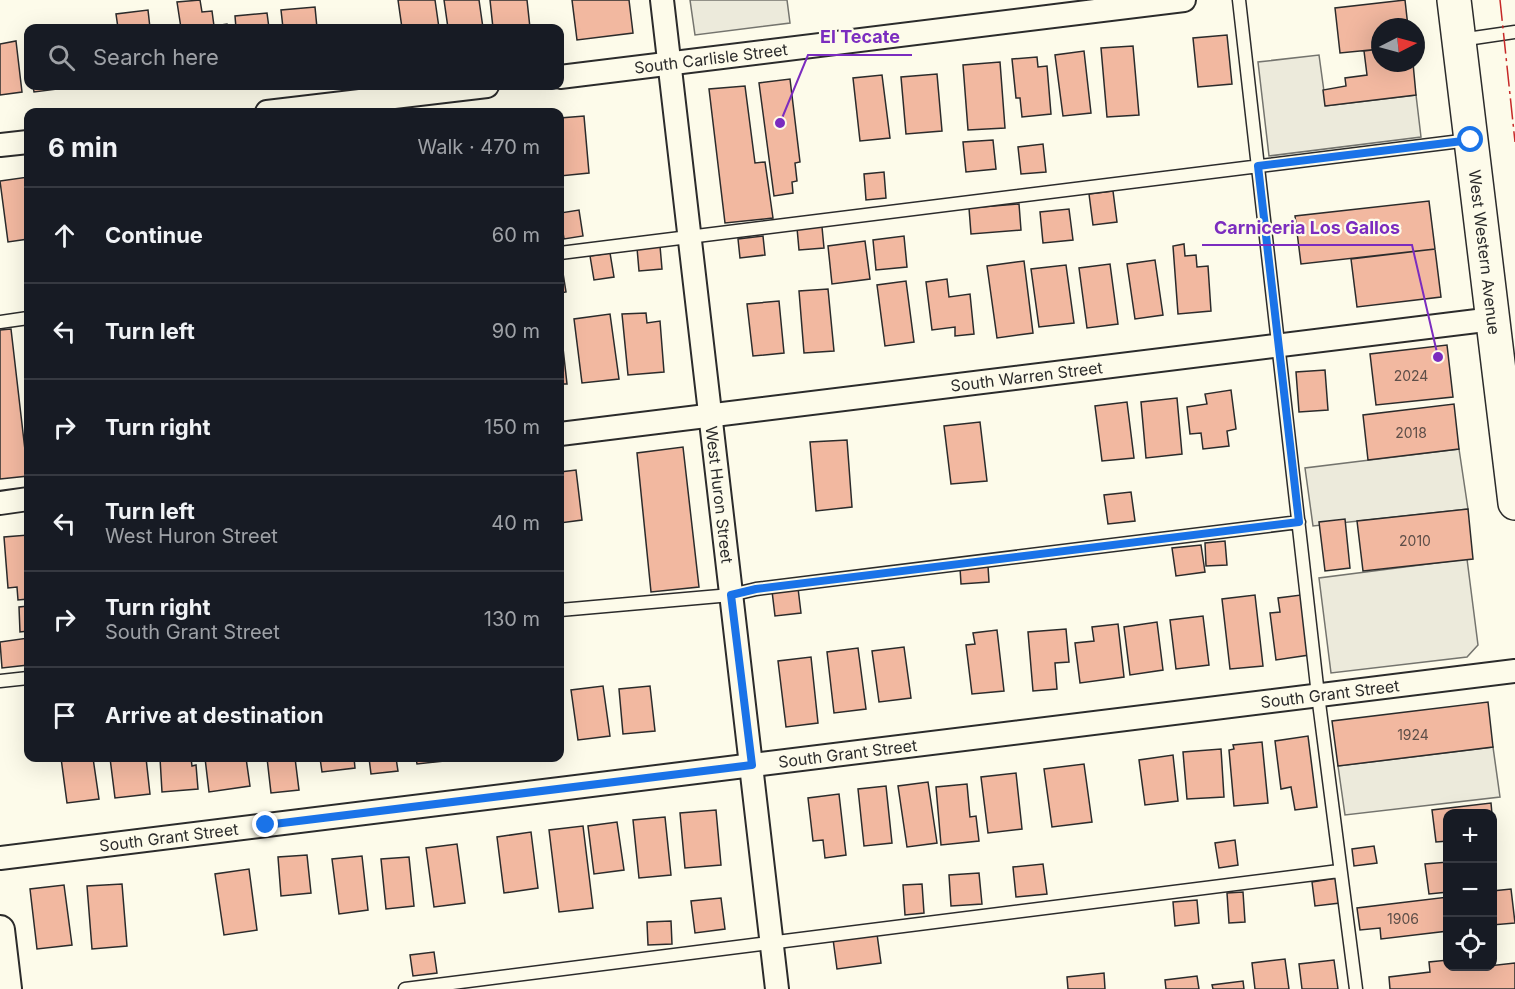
<!DOCTYPE html>
<meta charset="utf-8">
<style>
body{margin:0;font-family:Inter,sans-serif;background:#20242c;color:#f1f3f6}
.controls{position:absolute;right:18px;bottom:18px;display:grid;overflow:hidden;border-radius:12px;box-shadow:0 6px 24px #0002}
.controls button{width:54px;height:54px;display:grid;place-items:center;padding:0;border:0;border-bottom:2px solid #363941;background:#171b24;color:#f1f3f6;font:30px sans-serif}
.compass{position:absolute;left:1371px;top:18px;width:54px;height:54px;border-radius:50%;background:#171b24;box-shadow:0 6px 24px #0002;rotate:84deg}
.stop{position:absolute;width:18px;height:18px;margin:-14px;border:4px solid #1a73e8;border-radius:50%;background:#fff}
.stop.end{background:#1a73e8;border-color:#fff;box-shadow:0 2px 6px #0008}
.list{margin:0;padding:0;list-style:none}
h2{display:flex;justify-content:space-between;align-items:center;height:78px;margin:0;padding:0 24px;font-size:26px}
h2 small{font-size:20px;font-weight:400;color:#9ea1a6}
.list li{display:grid;grid-template-columns:39px 1fr auto;gap:18px;align-items:center;box-sizing:border-box;height:96px;padding:0 24px;border-top:2px solid #363941}
.list b{display:block;font-size:22px;white-space:nowrap}
.list p{margin:0;font-size:20px;white-space:nowrap;color:#9ea1a6}
.list em{font-size:20px;font-style:normal;color:#9ea1a6}
.icon{flex:none;width:33px;height:33px;fill:none;stroke:currentColor;stroke-width:2;stroke-linecap:round;stroke-linejoin:round}
.map{position:relative;flex:none;width:1515px;height:989px;overflow:hidden}
.search{position:absolute;background:#171b24;box-shadow:0 6px 24px #0002;left:24px;top:24px;width:540px;height:66px;display:flex;align-items:center;gap:15px;box-sizing:border-box;padding:0 21px;border-radius:12px;color:#9ea1a6;font-size:22px}
.panel{position:absolute;background:#171b24;box-shadow:0 6px 24px #0002;left:24px;top:108px;width:540px;height:654px;border-radius:12px}
.map>svg:first-child{display:block}
</style>
<div class="map">
<svg width="1515" height="989" viewBox="0 0 1515 989">
<rect width="100%" height="100%" fill="#fdfbea"/>
<path fill="#eceadb" stroke="#74746e" stroke-width="1.5" d="M690,0H787L790,23L695,35Z
M1319,55L1326,106L1416,95L1421,137L1269,156L1258,62Z
M1459,449L1468,509L1313,526L1305,468Z
M1467,559L1478,645L1467,657L1331,673L1319,578Z
M1493,747L1500,797L1345,815L1338,766Z"/>
<path fill="#f2b8a0" stroke="#2b2b2b" stroke-width="1.5" d="M200,0L202,12L212,11L214,26L227,24L228,28H181L177,2Z
M398,0H435L439,28H402Z
M444,0H479L483,28H448Z
M490,0H527L530,28H493Z
M572,0H629L633,33L577,40Z
M1405,0L1408,27H1380V49L1340,53L1335,8Z
M315,7L317,28H283L281,10Z
M148,10L150,28H118L116,14Z
M267,13L269,28H236L235,16Z
M1227,35L1232,84L1198,87L1193,38Z
M16,41L22,92L0,95V44Z
M1133,46L1139,115L1107,117L1101,48Z
M1380,49V63H1413L1416,95L1325,106L1323,90L1346,86L1345,78L1367,75L1364,51Z
M1084,51L1091,113L1063,116L1055,55Z
M1037,57L1038,67L1047,66L1051,114L1022,117L1020,98H1016L1012,59Z
M1000,62L1005,128L968,130L963,65Z
M937,74L942,131L906,134L901,77Z
M882,75L890,138L860,141L853,78Z
M790,79L800,162L795,163L797,181L792,182L793,193L774,196L759,83Z
M33,86H65L66,88L34,92Z
M745,86L755,163L765,162L773,218L725,223L709,89Z
M584,116L589,173L560,176V118Z
M993,140L996,169L966,172L963,142Z
M1043,144L1046,172L1021,174L1018,147Z
M884,172L886,198L866,200L864,174Z
M28,177V239L8,242L0,181Z
M1113,191L1117,222L1093,225L1089,194Z
M1429,201L1435,249L1301,264L1295,216Z
M1019,204L1021,230L971,234L969,208Z
M1069,209L1073,240L1043,243L1040,212Z
M579,210L583,236L564,239L560,213Z
M822,227L824,248L799,250L797,228Z
M763,236L765,255L740,258L738,239Z
M904,236L907,267L876,270L873,240Z
M865,241L870,279L832,284L828,246Z
M1184,244L1185,256L1196,255L1197,267L1208,266L1211,311L1178,314L1173,246Z
M660,246L662,269L639,271L637,248Z
M1435,249L1441,297L1357,307L1351,259Z
M610,253L614,277L594,280L590,256Z
M1155,260L1163,315L1135,319L1127,264Z
M1024,261L1033,333L997,338L987,266Z
M1110,264L1118,324L1087,328L1079,268Z
M1066,265L1074,323L1039,327L1031,269Z
M562,267L566,292L560,293V268Z
M947,279L949,297L970,294L974,334L955,336V327L932,330L926,282Z
M906,281L914,342L885,346L877,285Z
M828,289L834,351L804,353L799,291Z
M779,301L784,353L753,356L747,304Z
M646,313L647,323L660,321L664,372L628,375L622,314Z
M610,314L619,379L582,383L574,319Z
M560,321L567,384H560Z
M11,329L28,476L0,479V330Z
M1447,345L1453,397L1376,405L1370,354Z
M1325,370L1328,410L1299,412L1296,372Z
M1231,390L1236,429L1227,431L1229,446L1203,449L1201,433L1190,434L1187,407L1207,404L1205,394Z
M1177,398L1182,454L1146,458L1141,402Z
M1127,402L1134,458L1102,461L1095,406Z
M1454,404L1459,449L1368,460L1363,415Z
M980,422L987,481L951,484L944,426Z
M847,440L852,507L816,511L810,442Z
M683,447L699,587L651,592L637,453Z
M576,470L582,520L560,523V472Z
M1131,492L1135,521L1108,524L1104,495Z
M1468,509L1473,559L1363,571L1357,521Z
M1345,519L1350,568L1325,571L1319,522Z
M28,535V599L18,600L17,587L8,588L4,537Z
M1225,541L1227,565L1206,566L1205,543Z
M1201,545L1205,572L1176,576L1172,548Z
M988,566L989,582L961,584L960,568Z
M798,588L801,613L775,616L772,591Z
M1255,595L1263,666L1230,669L1222,599Z
M1301,595L1309,655L1276,660L1270,613L1280,612L1278,598Z
M28,606V631L20,632L19,607Z
M1203,616L1209,665L1176,669L1170,620Z
M1157,622L1163,670L1130,675L1124,627Z
M1118,624L1124,677L1080,683L1075,643L1094,641L1092,627Z
M1066,629L1069,662L1055,663L1057,689L1033,691L1028,632Z
M997,630L1004,691L972,694L966,645L975,644L973,633Z
M28,638V665L2,668L0,642Z
M904,647L911,698L879,702L872,651Z
M858,648L866,709L834,713L827,652Z
M811,657L818,723L786,727L778,661Z
M603,686L610,736L578,740L571,690Z
M650,686L655,731L623,734L619,689Z
M1488,702L1493,747L1338,766L1332,721Z
M1308,736L1317,807L1295,810L1291,787L1281,789L1275,741Z
M1262,742L1268,803L1234,806L1229,750L1234,749L1233,745Z
M1221,749L1224,797L1187,799L1183,752Z
M1173,755L1178,801L1145,805L1139,760Z
M61,758H93L99,799L67,803Z
M110,758H146L150,794L115,798Z
M160,758H191L192,766L196,765L198,789L162,792Z
M205,758H246L250,786L209,792Z
M267,758H295L299,790L271,793Z
M320,758H354L355,768L322,772Z
M369,758H396L398,771L371,774Z
M416,758H453V760L417,764Z
M1084,764L1092,822L1052,827L1044,769Z
M1016,773L1022,829L988,833L981,777Z
M928,782L937,843L907,847L898,786Z
M967,784L970,817L976,816L979,841L941,845L936,787Z
M886,786L892,843L864,846L858,789Z
M839,794L846,855L825,858L823,840L813,841L808,798Z
M1491,803L1492,814H1448V841L1436,842L1432,810Z
M716,810L721,865L685,868L680,813Z
M665,817L671,875L639,878L633,820Z
M617,822L624,870L594,874L588,826Z
M583,826L593,908L559,912L549,830Z
M531,832L538,888L504,893L497,837Z
M1235,840L1238,865L1219,868L1215,843Z
M457,844L465,903L434,907L426,848Z
M1374,846L1377,863L1354,866L1352,849Z
M307,855L311,893L281,896L278,857Z
M362,856L368,910L339,914L332,859Z
M409,857L414,906L386,909L381,859Z
M1448,862V892L1429,894L1425,864Z
M1043,864L1047,894L1016,897L1013,867Z
M249,869L257,930L224,935L215,874Z
M979,873L982,904L951,906L949,875Z
M1337,878L1340,903L1315,906L1312,882Z
M122,884L127,946L92,949L87,886Z
M922,884L924,913L905,915L903,885Z
M64,885L72,945L37,949L30,889Z
M1511,889L1515,923L1492,925V891Z
M1243,892L1245,922L1229,923L1227,893Z
M1448,897V931L1381,939L1380,928L1360,930L1357,908Z
M721,898L725,929L695,933L691,901Z
M1197,900L1199,923L1175,926L1173,902Z
M671,921L672,944L648,945L647,922Z
M877,934L881,963L837,969L833,939Z
M434,952L437,973L413,976L410,955Z
M1285,959L1289,989H1255L1252,963Z
M1334,960L1338,989H1302L1299,964Z
M1448,960V966H1462V969L1515,963V989H1390L1389,977L1430,972L1429,962Z
M1104,973L1105,989H1068L1067,977Z
M1197,976L1199,989H1166L1165,980Z
M1243,981L1244,989H1213L1212,985Z"/>
<g fill="none" stroke-linecap="round" stroke-linejoin="round">
<g stroke="#2b2b2b" stroke-width="15">
<path id="service" d="M1239,0L1318,695L1356,989
M1460,40L1515,32
M560,253L1469,140
M0,322L28,318
M560,610L731,595L756,589L1299,522
M0,681L28,678
M405,989L1339,871"/>
</g>
<g stroke="#2b2b2b" stroke-width="26">
<g id="minor">
<path id="s1" d="M662,0L777,989"/>
<path id="s2" d="M560,77L1184,0"/>
<path d="M267,112L487,86"/>
<path d="M0,145L28,142"/>
<path id="s3" d="M560,434L1493,319"/>
<path d="M0,503L28,499"/>
<path id="s4" d="M0,858L1515,671"/>
</g>
</g>
<g stroke="#2b2b2b" stroke-width="32">
<path id="tertiary" d="M0,930L7,989"/>
</g>
<g stroke="#2b2b2b" stroke-width="36">
<g id="primary">
<path id="s5" d="M1454,0L1515,503"/>
</g>
</g>
<use href="#service" stroke="#fdfbea" stroke-width="12"/>
<use href="#minor" stroke="#fdfbea" stroke-width="22"/>
<use href="#tertiary" stroke="#fdfbea" stroke-width="28"/>
<use href="#primary" stroke="#fdfbea" stroke-width="33"/>
<path stroke="#c62828" stroke-width="1.5" stroke-dasharray="21 4.5 3 4.5" stroke-linecap="butt" d="M1500,0L1515,142"/>
</g>
<g fill="none" stroke-linecap="round" stroke-linejoin="round">
<path stroke="#1a73e8" stroke-width="8" d="M266,825L752,765L731,595L756,589L1299,522L1258,166L1471,140"/>
</g>
<g text-anchor="middle" dominant-baseline="central" stroke-width="4.5" stroke-linejoin="round" paint-order="stroke">
<g font-size="14" fill="#5d4e48">
<text x="1411" y="375">2024</text>
<text x="1411" y="432">2018</text>
<text x="1415" y="540">2010</text>
<text x="1413" y="734">1924</text>
<text x="1403" y="918">1906</text>
</g>
<g font-size="16" fill="#2b2b2b" stroke="#fdfbea">
<text stroke="none"><textPath href="#s2" startOffset="152">South Carlisle Street</textPath></text>
<text stroke="none"><textPath href="#s5" startOffset="254">West Western Avenue</textPath></text>
<text stroke="none"><textPath href="#s3" startOffset="470">South Warren Street</textPath></text>
<text stroke="none"><textPath href="#s1" startOffset="498">West Huron Street</textPath></text>
<text stroke="none"><textPath href="#s4" startOffset="1340">South Grant Street</textPath></text>
<text stroke="none"><textPath href="#s4" startOffset="854">South Grant Street</textPath></text>
<text stroke="none"><textPath href="#s4" startOffset="170">South Grant Street</textPath></text>
</g>
</g>
<path fill="none" stroke="#7b2cbf" stroke-width="2" d="M780 123L808 55H912M1438 357L1412 245H1202"/>
<g fill="#7b2cbf" stroke="#fdfbea" stroke-width="2">
<circle cx="780" cy="123" r="6"/>
<circle cx="1438" cy="357" r="6"/>
</g>
<g font-size="18" text-anchor="middle" font-weight="bold" fill="#7b2cbf" stroke="#fdfbea" stroke-width="4.5" stroke-linejoin="round" paint-order="stroke">
<text x="860" y="43">El Tecate</text>
<text x="1307" y="234">Carniceria Los Gallos</text>
</g>
</svg>
<div class="controls">
<button>+</button>
<button>−</button>
<button><svg class="icon" aria-label="locate" viewBox="0 0 24 24"><circle cx="12" cy="12" r="6"/><path d="M12 2v4M12 18v4M2 12h4M18 12h4"/></svg></button>
</div>
<svg class="compass" viewBox="-18 -18 36 36"><path d="M0-13l5 13h-10z" fill="#e53935"/><path d="M0 13l5-13h-10z" fill="#9ea1a6"/></svg>
<div class="stop" style="left:1471px;top:140px"></div>
<div class="stop end" style="left:266px;top:825px"></div>
<div class="search"><svg class="icon" aria-label="search" viewBox="0 0 24 24"><circle cx="10" cy="10" r="6"/><path d="M15 15l6 6"/></svg>Search here</div>
<section class="panel">
<h2>6 min<small>Walk · 470 m</small></h2>
<ul class="list">
<li><svg class="icon" aria-label="ahead" viewBox="0 0 24 24"><path d="M12 20V5M6 11l6-6 6 6"/></svg><div><b>Continue</b></div><em>60 m</em></li>
<li><svg class="icon" aria-label="left" viewBox="0 0 24 24"><path d="M17 20v-9H6M10 6l-5 5 5 5"/></svg><div><b>Turn left</b></div><em>90 m</em></li>
<li><svg class="icon" aria-label="right" viewBox="0 0 24 24"><path d="M7 20v-9h11M14 6l5 5-5 5"/></svg><div><b>Turn right</b></div><em>150 m</em></li>
<li><svg class="icon" aria-label="left" viewBox="0 0 24 24"><path d="M17 20v-9H6M10 6l-5 5 5 5"/></svg><div><b>Turn left</b><p>West Huron Street</p></div><em>40 m</em></li>
<li><svg class="icon" aria-label="right" viewBox="0 0 24 24"><path d="M7 20v-9h11M14 6l5 5-5 5"/></svg><div><b>Turn right</b><p>South Grant Street</p></div><em>130 m</em></li>
<li><svg class="icon" aria-label="arrive" viewBox="0 0 24 24"><path d="M6 21V4h12l-3 4 3 4H6"/></svg><div><b>Arrive at destination</b></div></li>
</ul>
</section>
</div>
